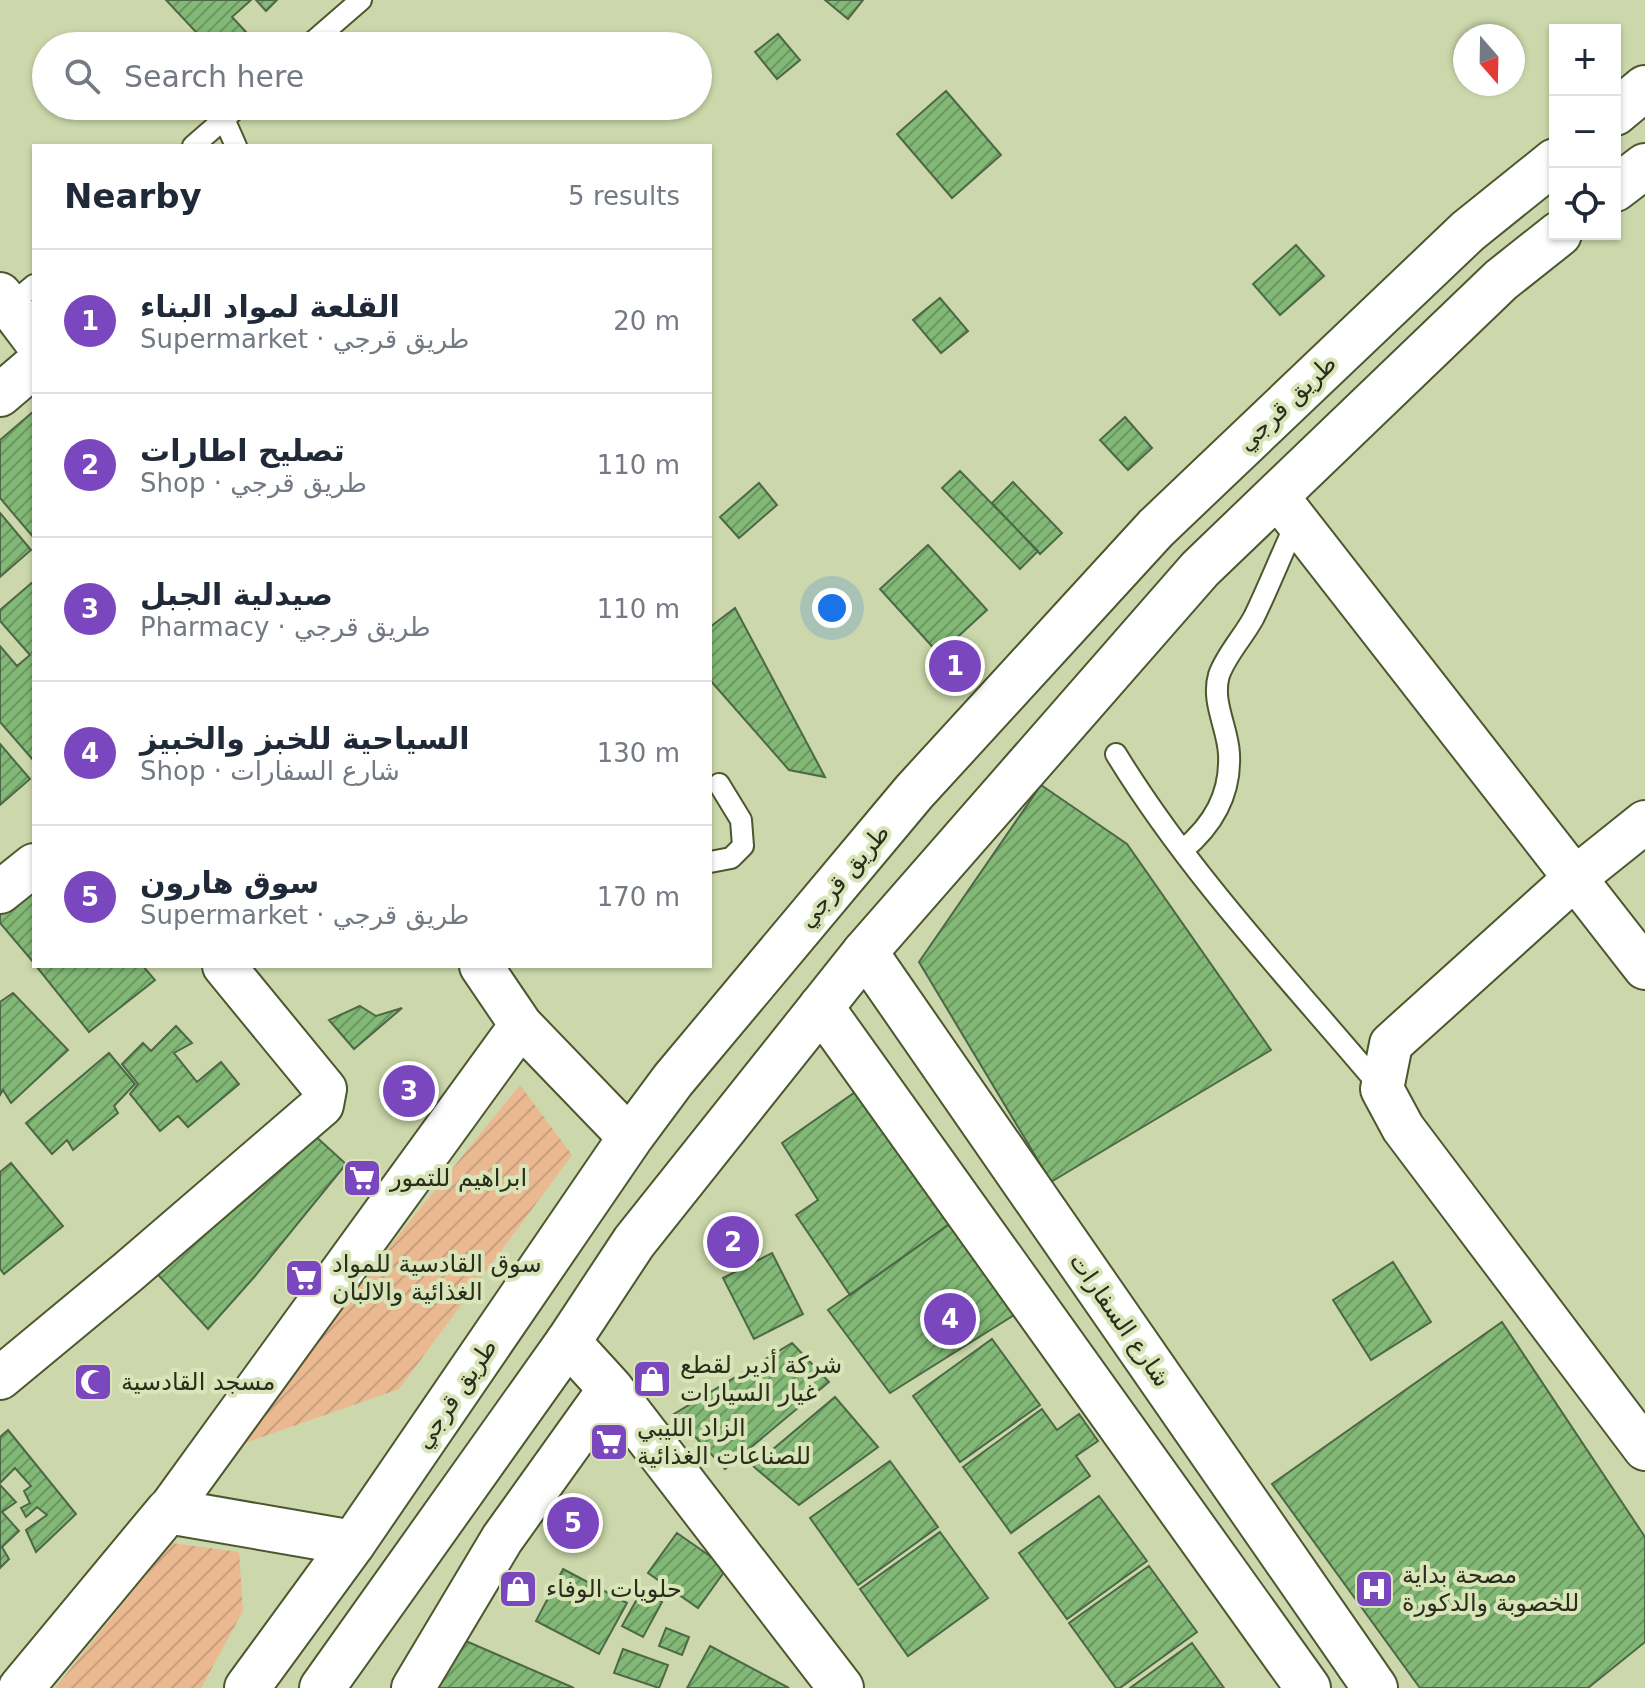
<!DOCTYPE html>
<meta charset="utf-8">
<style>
body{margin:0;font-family:"DejaVu Sans",Vazirmatn,sans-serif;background:#f6f6f7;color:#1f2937}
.controls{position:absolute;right:24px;top:24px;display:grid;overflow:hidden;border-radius:0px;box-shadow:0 2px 6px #0004}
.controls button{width:72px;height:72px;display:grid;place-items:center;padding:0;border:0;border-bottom:2px solid #e0e1e3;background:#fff;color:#1f2937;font:40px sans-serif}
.compass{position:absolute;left:1453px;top:24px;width:72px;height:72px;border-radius:50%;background:#fff;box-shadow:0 2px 6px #0004;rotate:160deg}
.you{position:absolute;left:832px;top:608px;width:28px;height:28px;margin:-20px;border:6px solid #fff;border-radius:50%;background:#1a73e8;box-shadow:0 0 0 12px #1a73e833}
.badge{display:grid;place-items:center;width:52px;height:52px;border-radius:50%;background:#7b47be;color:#fff;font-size:26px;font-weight:700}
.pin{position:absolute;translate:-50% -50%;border:4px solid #fff;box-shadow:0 2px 8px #0006}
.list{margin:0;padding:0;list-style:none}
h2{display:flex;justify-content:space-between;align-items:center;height:104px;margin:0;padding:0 32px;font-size:34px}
h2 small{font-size:26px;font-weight:400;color:#747a83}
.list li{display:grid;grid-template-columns:52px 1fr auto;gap:24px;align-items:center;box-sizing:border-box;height:144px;padding:0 32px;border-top:2px solid #e0e1e3}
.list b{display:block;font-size:30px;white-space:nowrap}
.list p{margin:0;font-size:26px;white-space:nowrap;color:#747a83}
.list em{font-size:26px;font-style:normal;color:#747a83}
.icon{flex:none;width:44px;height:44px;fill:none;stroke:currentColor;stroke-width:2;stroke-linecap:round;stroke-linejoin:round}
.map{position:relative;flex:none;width:1645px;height:1688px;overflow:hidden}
.search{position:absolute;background:#fff;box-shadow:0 2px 6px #0004;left:32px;top:32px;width:680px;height:88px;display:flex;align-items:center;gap:20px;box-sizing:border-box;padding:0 28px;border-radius:44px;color:#747a83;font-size:30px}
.panel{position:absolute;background:#fff;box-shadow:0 2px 6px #0004;left:32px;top:144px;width:680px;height:824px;border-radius:0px}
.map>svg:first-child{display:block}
</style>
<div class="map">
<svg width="1645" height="1688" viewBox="0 0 1645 1688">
<defs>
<pattern id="garden-furrows" width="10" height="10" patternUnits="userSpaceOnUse" patternTransform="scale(2)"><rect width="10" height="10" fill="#eab991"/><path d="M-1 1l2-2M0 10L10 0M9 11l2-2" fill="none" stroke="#c99f7c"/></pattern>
<pattern id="building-hatch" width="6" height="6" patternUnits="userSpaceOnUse" patternTransform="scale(2)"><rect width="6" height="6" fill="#82b976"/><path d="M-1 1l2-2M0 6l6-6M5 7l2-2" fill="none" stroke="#6a9760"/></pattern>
</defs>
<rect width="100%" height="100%" fill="#ccd8ab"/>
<path fill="url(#garden-furrows)" d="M520,1085L572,1155L399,1389L225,1450Z
M172,1543L239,1552L243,1611L201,1688H55Z"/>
<path fill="url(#building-hatch)" stroke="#4d6847" stroke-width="2" d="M166,0H251L232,17L246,32L230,46H209Z
M256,0H277L266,11Z
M825,0H863L848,19Z
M778,34L800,60L777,79L755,52Z
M946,91L1001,155L952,198L897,134Z
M1296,245L1324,276L1280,315L1253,284Z
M940,298L968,331L941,353L913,320Z
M34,411V538L0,498V440Z
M1125,417L1152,448L1128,470L1100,440Z
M960,471L1038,551L1020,569L942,488Z
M1013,482L1062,533L1040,554L992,503Z
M759,483L777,505L739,538L720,517Z
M0,513L31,550L0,577Z
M928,545L987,610L939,654L880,589Z
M34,581V761L0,722V646L17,666L30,655L0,621V610Z
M735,608L825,777L789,770L710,680V627Z
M0,744L30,779L0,805Z
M1041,785L1127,844L1271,1050L1051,1182L919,962Z
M34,891V963L0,923V911Z
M36,966H143L155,980L89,1032Z
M13,993L68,1050L11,1103L3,1090L0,1095V1002Z
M360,1006L376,1016L402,1008L354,1049L329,1020Z
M176,1026L192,1043L174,1053L197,1082L221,1062L239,1084L188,1127L178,1116L160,1131L130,1094L138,1084L122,1064L143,1043L151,1051Z
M109,1053L135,1084L114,1106L118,1113L73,1150L67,1140L52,1154L26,1123Z
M864,1086L958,1218L850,1295L796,1215L818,1200L782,1143Z
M313,1134L346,1164L255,1276L208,1329L150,1266Z
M11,1163L63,1226L4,1274L0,1269V1172Z
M958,1218L1019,1312L890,1393L828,1310Z
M772,1253L803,1314L754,1339L723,1278Z
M1393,1262L1431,1322L1371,1360L1333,1300Z
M1502,1322L1645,1537V1642L1588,1688H1420L1272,1484Z
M992,1339L1040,1405L960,1462L913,1396Z
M792,1343L829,1382L725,1469L674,1414Z
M835,1397L878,1447L799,1505L753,1466Z
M1042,1409L1057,1430L1079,1414L1098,1441L1076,1456L1090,1476L1011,1533L963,1467Z
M8,1430L76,1514L36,1552L26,1530L47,1515L37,1507L26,1517L21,1508L30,1503L24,1491L31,1486L15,1468L0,1483V1437Z
M890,1461L938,1527L858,1585L810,1518Z
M0,1485L16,1502L2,1512L19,1531L2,1547L9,1559L0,1568Z
M1099,1496L1147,1561L1067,1619L1019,1553Z
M940,1532L988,1598L908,1656L860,1589Z
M677,1533L727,1568L698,1608L648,1573Z
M1149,1566L1197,1632L1120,1688H1116L1069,1623Z
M563,1569L627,1603L599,1654L536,1621Z
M642,1590L662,1602L643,1637L622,1626Z
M666,1628L689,1637L682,1655L659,1646Z
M452,1635L574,1688H428Z
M1192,1643L1224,1688H1130Z
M710,1646L789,1688H687Z
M623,1649L668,1665L659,1688L614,1673Z"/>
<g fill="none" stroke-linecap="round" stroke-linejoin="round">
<g stroke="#4d572f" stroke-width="24">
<path id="lane" d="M308,46L361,0
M224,119L236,146
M193,146L239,106
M9,306L34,285
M1116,754C1190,875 1291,981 1382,1089
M1183,850C1213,825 1231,795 1229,754C1228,728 1211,702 1219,675C1226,655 1244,636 1254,617C1269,586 1282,553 1297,521
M710,862L731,858L743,846L741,820L719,784"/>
</g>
<g stroke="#4d572f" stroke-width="46">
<path id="street" d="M0,294L34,339
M0,395L34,366
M1277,496L1645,968
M1645,822L1575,878L1391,1044L1382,1089L1403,1128L1645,1449
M0,892L34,865
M481,966L521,1025L630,1138
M0,1378L128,1272L322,1105L325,1089L224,966
M168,1511L521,1025
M413,1688L502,1539L610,1388"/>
</g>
<g stroke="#4d572f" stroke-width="48">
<path id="secondary" d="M865,952L1375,1688
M821,1007L1308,1688
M568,1342L610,1388L841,1688
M21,1688L168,1511L353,1543"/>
</g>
<g stroke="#4d572f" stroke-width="48">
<path id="highway" d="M1615,113L1645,88
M1615,189L1645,166
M247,1688L353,1543L630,1138L673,1080L914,792L1156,528L1468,231L1555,161
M322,1688L568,1342L634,1242L865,952L1200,569L1501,280L1559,234"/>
</g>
<use href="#lane" stroke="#fff" stroke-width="20"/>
<use href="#street" stroke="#fff" stroke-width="42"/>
<use href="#secondary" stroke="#fff" stroke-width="44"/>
<use href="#highway" stroke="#fff" stroke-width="44"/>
</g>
<defs>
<g id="supermarket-square" transform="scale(2)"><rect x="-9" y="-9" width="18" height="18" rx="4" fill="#7b47be" stroke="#d9e5b8"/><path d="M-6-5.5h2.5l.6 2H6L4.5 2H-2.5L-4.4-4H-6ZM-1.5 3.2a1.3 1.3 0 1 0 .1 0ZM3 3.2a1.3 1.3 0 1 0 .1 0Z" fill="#fff"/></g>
<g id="shop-square" transform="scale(2)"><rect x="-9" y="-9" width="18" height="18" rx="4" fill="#7b47be" stroke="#d9e5b8"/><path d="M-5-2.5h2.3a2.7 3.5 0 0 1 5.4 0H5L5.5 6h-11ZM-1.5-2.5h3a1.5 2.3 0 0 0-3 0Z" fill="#fff"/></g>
<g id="mosque-square" transform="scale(2)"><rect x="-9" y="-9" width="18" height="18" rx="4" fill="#7b47be" stroke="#d9e5b8"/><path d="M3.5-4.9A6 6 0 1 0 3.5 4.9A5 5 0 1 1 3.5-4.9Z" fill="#fff"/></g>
<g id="hospital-square" transform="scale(2)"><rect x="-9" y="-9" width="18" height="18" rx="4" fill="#7b47be" stroke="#d9e5b8"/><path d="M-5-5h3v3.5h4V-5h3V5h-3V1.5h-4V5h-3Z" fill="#fff"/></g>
</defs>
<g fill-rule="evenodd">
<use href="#supermarket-square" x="362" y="1178"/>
<use href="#supermarket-square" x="304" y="1278"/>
<use href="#shop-square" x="652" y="1379"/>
<use href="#mosque-square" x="93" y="1382"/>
<use href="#supermarket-square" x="609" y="1442"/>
<use href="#shop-square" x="518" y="1589"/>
<use href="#hospital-square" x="1374" y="1589"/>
</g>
<g text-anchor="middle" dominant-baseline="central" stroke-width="8" stroke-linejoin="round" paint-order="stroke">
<g font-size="24" fill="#292d1c" stroke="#d9e5b8">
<text transform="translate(1287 403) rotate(-44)">طريق قرجي</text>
<text transform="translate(844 876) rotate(-50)">طريق قرجي</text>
<text transform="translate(1120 1320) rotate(55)">شارع السفارات</text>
<text transform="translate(456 1394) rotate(-56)">طريق قرجي</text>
</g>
<g font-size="24" fill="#292d1c" stroke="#d9e5b8" text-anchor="start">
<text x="390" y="1178">ابراهيم للتمور</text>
<text x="332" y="1264">سوق القادسية للمواد<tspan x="332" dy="28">الغذائية والالبان</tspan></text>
<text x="680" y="1365">شركة أدير لقطع<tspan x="680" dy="28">غيار السيارات</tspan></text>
<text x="121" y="1382">مسجد القادسية</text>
<text x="637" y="1428">الزاد الليبي<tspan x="637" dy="28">للصناعات الغذائية</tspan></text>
<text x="1402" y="1575">مصحة بداية<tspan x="1402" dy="28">للخصوبة والدكورة</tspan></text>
<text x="546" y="1589">حلويات الوفاء</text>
</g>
</g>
</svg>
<div class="controls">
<button>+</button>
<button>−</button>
<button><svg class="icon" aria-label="locate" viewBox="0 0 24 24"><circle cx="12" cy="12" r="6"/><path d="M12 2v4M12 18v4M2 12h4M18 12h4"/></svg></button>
</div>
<svg class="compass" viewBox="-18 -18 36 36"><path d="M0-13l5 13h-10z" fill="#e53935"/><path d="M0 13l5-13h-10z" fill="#747a83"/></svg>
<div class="you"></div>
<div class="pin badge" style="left:955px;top:666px">1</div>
<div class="pin badge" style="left:733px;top:1242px">2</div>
<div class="pin badge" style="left:409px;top:1091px">3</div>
<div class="pin badge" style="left:950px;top:1319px">4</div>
<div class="pin badge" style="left:573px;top:1523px">5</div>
<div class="search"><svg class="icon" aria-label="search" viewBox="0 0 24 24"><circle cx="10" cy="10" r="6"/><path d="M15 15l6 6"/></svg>Search here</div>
<section class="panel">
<h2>Nearby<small>5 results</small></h2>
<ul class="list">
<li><span class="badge">1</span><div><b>القلعة لمواد البناء</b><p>Supermarket · طريق قرجي</p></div><em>20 m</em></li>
<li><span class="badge">2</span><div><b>تصليح اطارات</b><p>Shop · طريق قرجي</p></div><em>110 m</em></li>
<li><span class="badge">3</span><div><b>صيدلية الجبل</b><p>Pharmacy · طريق قرجي</p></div><em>110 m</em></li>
<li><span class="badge">4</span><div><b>السياحية للخبز والخبيز</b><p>Shop · شارع السفارات</p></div><em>130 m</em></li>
<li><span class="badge">5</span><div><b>سوق هارون</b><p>Supermarket · طريق قرجي</p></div><em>170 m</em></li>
</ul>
</section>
</div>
